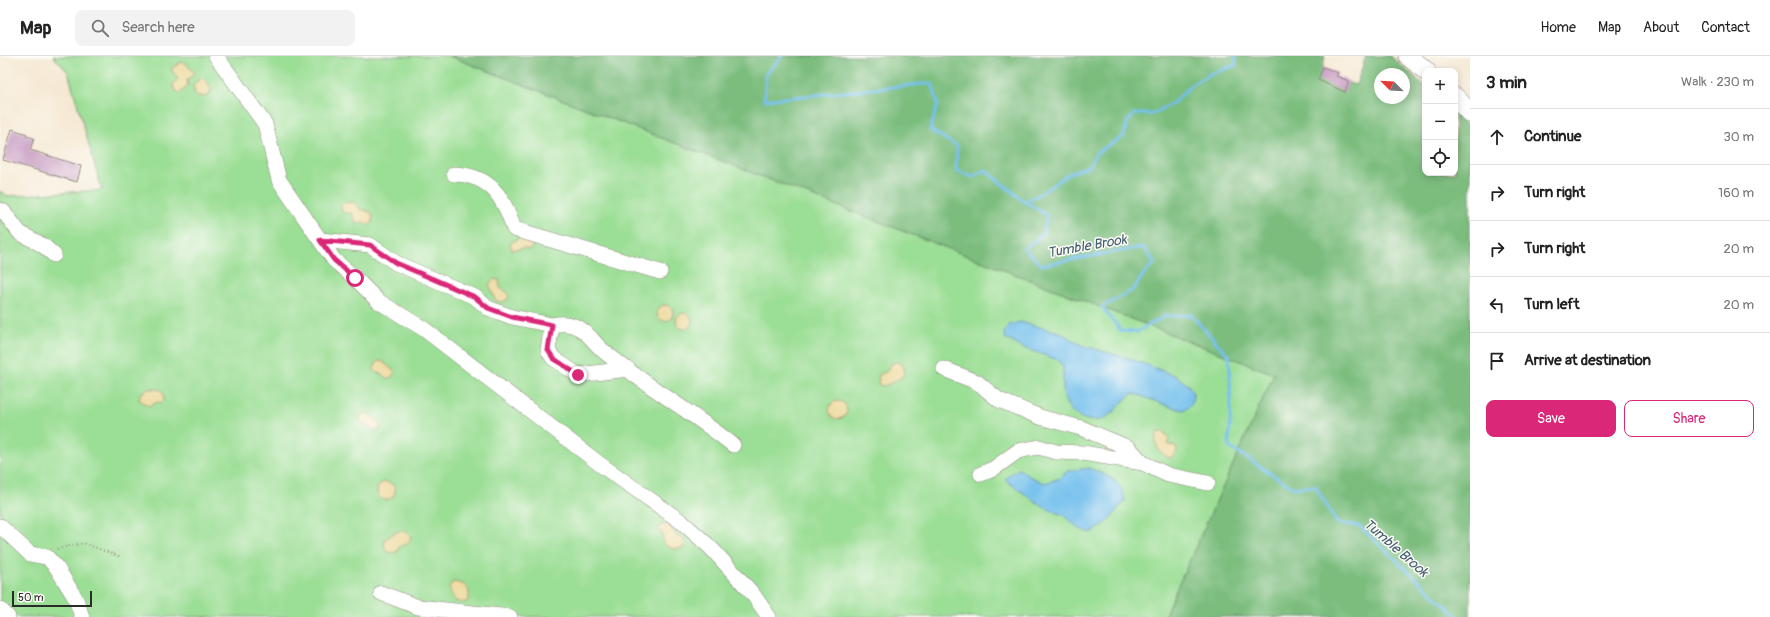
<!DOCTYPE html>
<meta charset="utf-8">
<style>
body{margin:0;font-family:Pangolin,sans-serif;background:#f2f2f2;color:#222}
.controls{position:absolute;right:12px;top:12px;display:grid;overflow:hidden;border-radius:8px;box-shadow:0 2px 10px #0003}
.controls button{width:36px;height:36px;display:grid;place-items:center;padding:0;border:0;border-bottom:1px solid #e0e0e0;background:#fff;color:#222;font:20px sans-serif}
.compass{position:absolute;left:1374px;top:12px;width:36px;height:36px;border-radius:50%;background:#fff;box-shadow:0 2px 10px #0003;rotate:294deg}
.scale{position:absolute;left:12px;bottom:10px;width:80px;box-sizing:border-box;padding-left:4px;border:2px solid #2b2b2b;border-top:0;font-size:11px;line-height:14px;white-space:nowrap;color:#2b2b2b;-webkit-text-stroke:3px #fdfcf7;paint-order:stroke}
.stop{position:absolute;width:12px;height:12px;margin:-9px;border:3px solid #db2777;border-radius:50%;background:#fff}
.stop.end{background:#db2777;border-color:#fff;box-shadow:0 1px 4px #0008}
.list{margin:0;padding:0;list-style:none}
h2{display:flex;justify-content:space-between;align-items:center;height:52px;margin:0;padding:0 16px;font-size:17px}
h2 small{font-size:13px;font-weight:400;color:#767676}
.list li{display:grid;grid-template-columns:26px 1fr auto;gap:12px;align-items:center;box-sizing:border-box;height:56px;padding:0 16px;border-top:1px solid #e0e0e0}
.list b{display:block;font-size:15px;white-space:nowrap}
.list em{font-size:13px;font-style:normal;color:#767676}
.actions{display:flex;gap:8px;padding:12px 16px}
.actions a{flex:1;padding:9px 0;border:1px solid #db2777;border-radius:8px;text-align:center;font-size:14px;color:#db2777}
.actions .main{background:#db2777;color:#fff}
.icon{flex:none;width:22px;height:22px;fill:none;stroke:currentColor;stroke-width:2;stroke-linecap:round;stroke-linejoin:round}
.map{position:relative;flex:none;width:1470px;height:561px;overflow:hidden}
header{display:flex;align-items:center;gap:24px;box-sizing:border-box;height:56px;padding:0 20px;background:#fff;border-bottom:1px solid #e0e0e0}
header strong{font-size:19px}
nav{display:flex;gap:22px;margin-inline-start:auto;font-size:14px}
.search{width:280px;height:36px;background:#f2f2f2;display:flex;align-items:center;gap:10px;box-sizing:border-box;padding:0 14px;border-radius:8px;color:#767676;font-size:15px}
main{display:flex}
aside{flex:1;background:#fff}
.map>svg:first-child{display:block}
</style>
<header>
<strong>Map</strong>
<div class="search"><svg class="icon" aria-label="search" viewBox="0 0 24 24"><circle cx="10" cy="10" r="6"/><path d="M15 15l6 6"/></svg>Search here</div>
<nav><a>Home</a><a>Map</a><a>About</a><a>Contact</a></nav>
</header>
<main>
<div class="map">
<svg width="1470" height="561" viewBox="0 0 1470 561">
<rect width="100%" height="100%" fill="#fdfcf7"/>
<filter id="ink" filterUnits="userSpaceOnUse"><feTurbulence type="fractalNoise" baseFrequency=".025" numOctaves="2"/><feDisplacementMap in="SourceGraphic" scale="8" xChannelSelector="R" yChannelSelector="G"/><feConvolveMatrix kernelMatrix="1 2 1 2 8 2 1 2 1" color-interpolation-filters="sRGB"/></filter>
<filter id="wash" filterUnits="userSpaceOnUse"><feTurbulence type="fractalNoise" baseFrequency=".012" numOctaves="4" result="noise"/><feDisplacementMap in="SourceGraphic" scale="16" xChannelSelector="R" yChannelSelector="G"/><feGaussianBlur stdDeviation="0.9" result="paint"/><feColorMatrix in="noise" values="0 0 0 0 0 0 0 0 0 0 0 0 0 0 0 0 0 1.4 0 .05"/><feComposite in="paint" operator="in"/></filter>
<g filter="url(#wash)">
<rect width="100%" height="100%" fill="#f5e8d2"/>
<path fill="#9bde95" stroke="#638460" d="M53,0H449L1274,318L1164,561H0V135L8,140L102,134L68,16Z"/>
<path fill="#7cbd7e" stroke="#547454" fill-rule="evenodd" d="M449,0H1325L1321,19L1356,29L1366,0H1390L1425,30V117H1455V57L1470,72V561H1164L1274,318ZM1380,18H1404V42H1380Z"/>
<path fill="#eeda9e" stroke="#8c8264" d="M181,6L185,7L194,16L193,19L187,24L188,29L183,35L179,37L174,33L173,28L178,23L171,13Z
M203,22L211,31L210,37L205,41L195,39L193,30L198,24Z
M354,146L360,153L371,156L373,161L372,167L370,169L363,166L356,168L352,157H344L341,153V149L343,147Z
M520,182L531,187L533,191L528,194L525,192L512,194L510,187Z
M494,223L499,224L500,232L507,236L509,240L506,245L500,246L495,244L489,228Z
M657 257a8 8 0 1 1 16 0a8 8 0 1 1-16 0Z
M676 265a8 8 0 1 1 16 0a8 8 0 1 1-16 0Z
M378,305H382L395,316L391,322H387L383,318L375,316L374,312Z
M897,306L903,309L905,317C901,323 890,328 883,330L878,328L879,319L886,316L892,307Z
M148,333H158L163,336L164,344L161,347L158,346L148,350L139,344L141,337Z
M829 354a9 9 0 1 1 18 0a9 9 0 1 1-18 0Z
M367,357L374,363L380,365V374H375L361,367L360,362L362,358Z
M1158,376H1164L1169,383L1168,388L1176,391L1177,395L1171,402C1159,399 1152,387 1158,376Z
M377 435a9 9 0 1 1 18 0a9 9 0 1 1-18 0Z
M663,468H668L677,480L683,481L685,486L684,491C676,495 669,493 663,487V479L658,472Z
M403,475L408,477L411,481L408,488L400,490L397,496L390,497L385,494L384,484L396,476Z
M453,526C465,527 472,532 468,545L462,547L454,544L449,531Z"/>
<path fill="#73c0ed" stroke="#4f768c" d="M1020,266L1059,276L1084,290L1131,303L1176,320L1188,329L1193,337L1192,347L1188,352L1183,354L1171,351L1133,337C1123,343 1118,354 1108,360C1094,371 1070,361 1065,344C1062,333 1063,323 1063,311L1058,304L1021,291L1005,282L1004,276L1009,269Z
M1089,412C1107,420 1122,423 1125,445L1103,470L1090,477L1080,473L1063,459L1045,452L1005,424L1010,418L1019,413L1029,420L1044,427L1058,423L1068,415Z"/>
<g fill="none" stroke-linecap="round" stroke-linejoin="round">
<path stroke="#73c0ed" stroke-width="3" d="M782,0L766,18L764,44L932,27L938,48L930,74L957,90L956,114L972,121L985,114L1025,146L1047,159L1043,178L1024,193L1042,209L1143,191L1155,207L1143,219L1133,234L1102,251L1121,275L1137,276L1165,260L1191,259L1229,300L1231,344L1229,391L1294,432L1315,430L1337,467L1359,470L1458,561
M1025,146L1043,136L1070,117L1090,110L1096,97L1124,80L1127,66L1134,58H1153L1176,45L1191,29L1210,18L1236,9L1235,0"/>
</g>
<g id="blocks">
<path fill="#c596bf" d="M1323,11L1338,17L1336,20L1349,25L1345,36L1318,24Z
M12,73L27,78L26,80L34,82L30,94L81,110L77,126L3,104Z"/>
</g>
</g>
<g filter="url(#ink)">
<use href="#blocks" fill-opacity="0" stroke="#908a7e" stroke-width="1"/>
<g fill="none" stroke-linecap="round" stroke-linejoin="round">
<g stroke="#908a7e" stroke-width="16">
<path id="minor" d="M216,0L265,68L279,124L320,184L370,189L396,207L475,241L488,252L512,261L552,269
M454,118C490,119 504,141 514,173L660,216
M0,154L3,155L20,177L44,190L54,199
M320,184L334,204L355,222L378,245L424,273L601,409L682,466L711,492L752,537L769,561
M628,313L578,319L553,302L548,294L552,269C562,267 569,267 579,272C589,277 596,290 606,297C646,330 692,356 733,389
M944,313L977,326L999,344L1040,361L1081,372L1129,392L1143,407
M981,418L993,413L1018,395L1039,391L1056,396L1083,397L1143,407L1168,419L1208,427
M0,470L30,498L47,501L57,512L76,543L82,561
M381,537L418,551L510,561
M0,553L8,561"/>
</g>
<g stroke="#908a7e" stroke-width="20">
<path id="major" d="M1408,0L1426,15
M1455,41L1470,57"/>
</g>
<path stroke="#908a7e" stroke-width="2" stroke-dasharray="1 3" stroke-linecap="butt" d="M57,493L83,487L121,501"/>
<use href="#minor" stroke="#fff" stroke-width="15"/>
<use href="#major" stroke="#fff" stroke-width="19"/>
</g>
</g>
<g fill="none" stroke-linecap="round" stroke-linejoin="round" filter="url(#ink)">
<path stroke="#db2777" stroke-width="5" d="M355,222L334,204L320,184L370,189L396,207L475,241L488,252L512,261L552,269L548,294L553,302L578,319"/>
</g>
<g text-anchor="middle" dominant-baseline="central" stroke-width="3" stroke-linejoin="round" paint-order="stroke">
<g font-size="14" font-style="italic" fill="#445f6f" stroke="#fdfcf7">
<text transform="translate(1087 190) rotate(-10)">Tumble Brook</text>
<text transform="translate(1396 492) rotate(41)">Tumble Brook</text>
</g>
</g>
</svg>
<div class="controls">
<button>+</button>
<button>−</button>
<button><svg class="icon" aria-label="locate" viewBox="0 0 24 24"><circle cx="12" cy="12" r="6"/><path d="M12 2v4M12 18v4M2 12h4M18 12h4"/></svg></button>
</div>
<svg class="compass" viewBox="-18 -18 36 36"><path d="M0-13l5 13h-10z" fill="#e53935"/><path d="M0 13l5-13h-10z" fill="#767676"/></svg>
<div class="scale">50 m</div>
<div class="stop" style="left:355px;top:222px"></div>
<div class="stop end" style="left:578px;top:319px"></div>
</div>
<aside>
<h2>3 min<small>Walk · 230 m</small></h2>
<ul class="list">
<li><svg class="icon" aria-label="ahead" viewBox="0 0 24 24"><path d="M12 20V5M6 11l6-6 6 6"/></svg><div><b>Continue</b></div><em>30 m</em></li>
<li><svg class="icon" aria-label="right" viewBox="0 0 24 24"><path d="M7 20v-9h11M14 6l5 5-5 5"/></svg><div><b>Turn right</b></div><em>160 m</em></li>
<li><svg class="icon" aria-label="right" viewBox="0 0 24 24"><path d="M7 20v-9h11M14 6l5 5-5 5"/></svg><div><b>Turn right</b></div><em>20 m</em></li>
<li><svg class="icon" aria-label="left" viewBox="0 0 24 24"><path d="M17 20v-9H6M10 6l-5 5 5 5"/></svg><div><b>Turn left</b></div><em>20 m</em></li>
<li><svg class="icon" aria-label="arrive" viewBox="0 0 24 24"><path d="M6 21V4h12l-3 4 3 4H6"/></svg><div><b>Arrive at destination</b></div></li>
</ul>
<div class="actions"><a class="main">Save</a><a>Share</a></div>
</aside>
</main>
